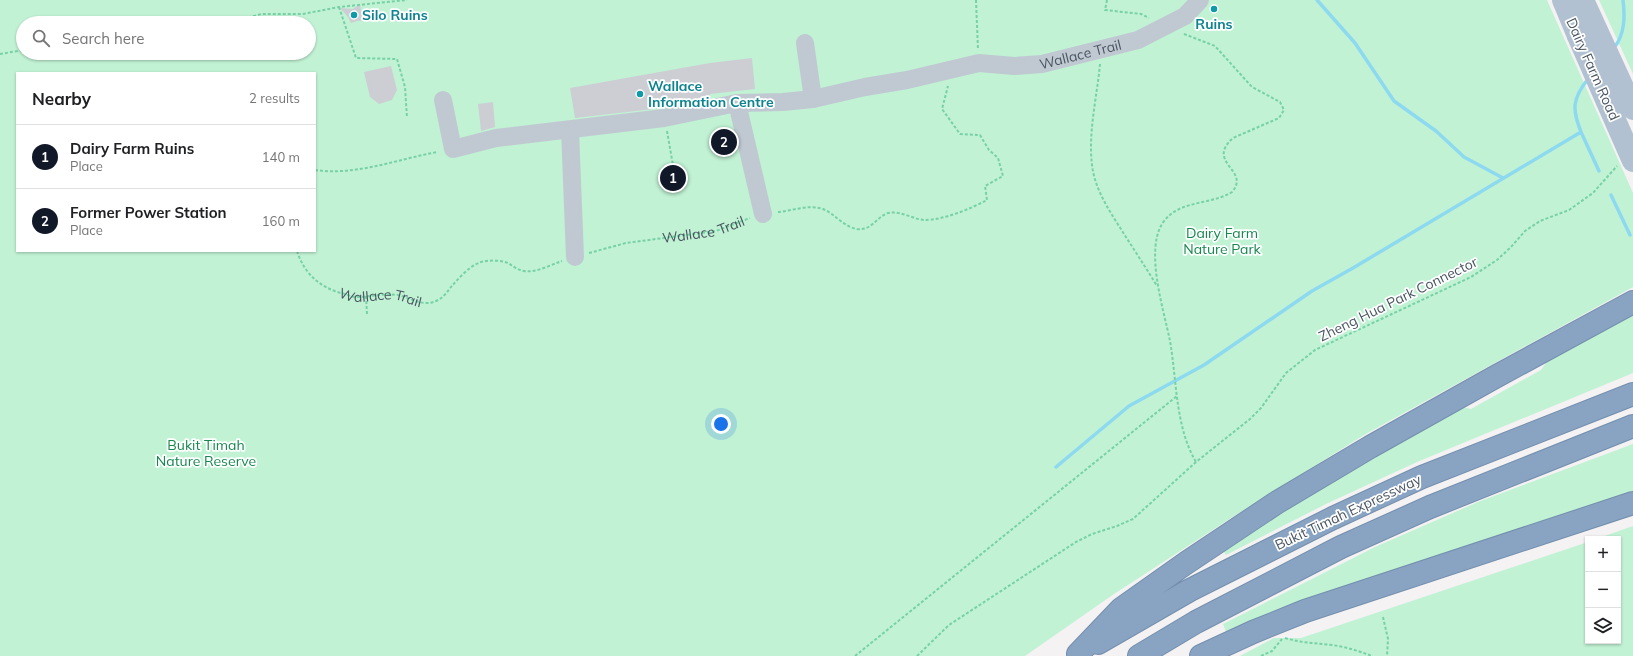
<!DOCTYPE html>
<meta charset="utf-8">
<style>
body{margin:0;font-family:Mulish,sans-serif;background:#f6f6f6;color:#202124}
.controls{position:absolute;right:12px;bottom:12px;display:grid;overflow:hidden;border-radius:0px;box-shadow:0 1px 3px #0004}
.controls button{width:36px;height:36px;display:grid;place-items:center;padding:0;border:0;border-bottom:1px solid #e0e0e0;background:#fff;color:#202124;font:20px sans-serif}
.you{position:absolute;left:721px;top:424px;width:14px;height:14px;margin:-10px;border:3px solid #fff;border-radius:50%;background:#1a73e8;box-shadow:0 0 0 6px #1a73e833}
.badge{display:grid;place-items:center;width:26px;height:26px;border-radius:50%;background:#111827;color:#fff;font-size:13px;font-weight:700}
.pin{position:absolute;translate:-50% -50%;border:2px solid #fff;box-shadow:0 1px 4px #0006}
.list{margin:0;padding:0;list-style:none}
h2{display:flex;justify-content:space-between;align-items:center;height:52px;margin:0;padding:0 16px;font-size:17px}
h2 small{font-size:13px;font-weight:400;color:#757577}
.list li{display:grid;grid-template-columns:26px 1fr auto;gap:12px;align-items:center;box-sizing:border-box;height:64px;padding:0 16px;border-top:1px solid #e0e0e0}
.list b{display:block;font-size:15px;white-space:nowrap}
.list p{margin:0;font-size:13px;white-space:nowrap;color:#757577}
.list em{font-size:13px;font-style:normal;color:#757577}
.icon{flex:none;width:22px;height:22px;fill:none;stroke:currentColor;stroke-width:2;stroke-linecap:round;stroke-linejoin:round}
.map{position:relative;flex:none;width:1633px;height:656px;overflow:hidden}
.search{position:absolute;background:#fff;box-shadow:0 1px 3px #0004;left:16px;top:16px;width:300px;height:44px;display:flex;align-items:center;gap:10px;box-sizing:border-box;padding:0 14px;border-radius:22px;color:#757577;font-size:15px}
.panel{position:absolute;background:#fff;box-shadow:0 1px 3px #0004;left:16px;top:72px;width:300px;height:180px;border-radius:0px}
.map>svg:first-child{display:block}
</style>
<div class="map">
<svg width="1633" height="656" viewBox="0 0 1633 656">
<rect width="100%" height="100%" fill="#f4f2f2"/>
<path fill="#c1f2d4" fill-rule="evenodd" d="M0,0H1547L1633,193V287L1364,435L1231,518L1114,594L1025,656H0ZM23,23H309V53H23ZM17,73H315V251H17Z
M1599,0H1633V74Z
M1633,312V373L1417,462L1326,504L1226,555L1222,549L1304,496L1459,406L1471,409L1541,370L1550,357Z
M1633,444V492L1250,622L1226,632L1223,624L1375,547L1478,502Z
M1633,526V656H1240L1274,638H1301L1588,542V641H1618V539H1596Z"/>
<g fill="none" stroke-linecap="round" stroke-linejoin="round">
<path stroke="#8ddaf0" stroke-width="3.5" d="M1317,0L1355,43L1394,101L1436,131L1464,157L1503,178
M1614,48C1625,34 1625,17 1623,0
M1581,132L1599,171
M1611,195L1630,235
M1056,467L1129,406L1204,365L1312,291L1353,268L1581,132C1572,109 1572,99 1588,79"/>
</g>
<path fill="#ccced4" d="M360,4L361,12L368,20L357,21L351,23L348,17L340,8L353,9Z
M752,58L755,89L710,94V98L662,108L575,118L570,88L710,63Z
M391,66L397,90L392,100L379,104L370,97L364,72Z
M493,102L495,127L481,131L478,104Z"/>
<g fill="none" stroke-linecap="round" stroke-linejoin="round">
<g stroke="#748fae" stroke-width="24">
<path id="highway" d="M1098,643L1190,590L1333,518L1422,477L1633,394
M1078,654L1121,609L1186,563L1276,503L1370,447L1495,377L1633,302
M1139,656L1196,622L1341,547L1430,507L1633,426
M1201,656L1253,632L1305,611L1633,503"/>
</g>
<g stroke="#77d1a6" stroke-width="2" stroke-dasharray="3 2" stroke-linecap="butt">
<path d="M976,0L978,50"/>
<path d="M1107,0L1105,10L1141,14L1149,18"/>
<path d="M339,7L356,58L397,59L405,87L407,118"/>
<path d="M229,23L261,14H303L339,7L407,0"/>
<path d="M1184,34L1215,46L1252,87L1280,102L1284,110L1279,118L1233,138C1205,163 1251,170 1232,192C1209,206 1178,199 1162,224C1145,252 1164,311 1170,341C1177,381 1175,426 1196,462"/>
<path d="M0,54L23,50"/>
<path d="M1100,64C1097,97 1088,132 1092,165C1095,191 1111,213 1124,234C1135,251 1146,268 1157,286"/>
<path d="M667,131L674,171"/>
<path d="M315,170C357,176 397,159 438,152"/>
<path d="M778,212C792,211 808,204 823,209C835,214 844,227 857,229C872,231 876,217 888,213C900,210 912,219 924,220C944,220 970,209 987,200L985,186L1003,176L998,158L989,150L980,135L960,134L942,109L948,86"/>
<path id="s1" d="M297,251C304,273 319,287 341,293C346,294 351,297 356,297C370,297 384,293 398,295C412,298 423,308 438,300C444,297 447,292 451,287C459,278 469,266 481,262C489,260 500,260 508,263C513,266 517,270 524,271C536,273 550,265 562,261"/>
<path id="s2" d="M589,253L626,243L716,231L750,218"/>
<path d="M366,296L367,314"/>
<path d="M1383,617L1388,639L1387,656"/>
<path d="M1285,638C1301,643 1316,643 1332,645C1346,647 1359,651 1372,656"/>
<path d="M855,656L1177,396"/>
<path d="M917,656L949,625L1076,542L1092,534L1117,526L1133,519L1196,462L1250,419L1261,408L1286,373L1315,350L1471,277L1497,260L1511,247L1525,231L1540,221L1569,210L1593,193L1617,166"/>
<path d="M1261,656L1272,651L1282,639"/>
</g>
<g stroke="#c0c9d2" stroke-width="18">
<path d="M805,43L813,99"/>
<path id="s3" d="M443,100L453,149L496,138L664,118L737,103L783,102L813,99L865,87L907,80L979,63L1014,66L1042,64L1138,40L1185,16L1200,0"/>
<path d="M737,103L763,214"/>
<path d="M570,130L575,257"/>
</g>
<path stroke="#b1c1d1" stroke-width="22" d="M1563,0L1578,36
M1583,0L1633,109"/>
<use href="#highway" stroke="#89a4c2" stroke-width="22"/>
<path stroke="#b1c1d1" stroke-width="22" d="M1578,36L1633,161"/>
</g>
<g fill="#0f9aa8" stroke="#fff" stroke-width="1.5">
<circle cx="1214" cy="9" r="4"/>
<circle cx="354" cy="15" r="4"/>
<circle cx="640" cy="94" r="4"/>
</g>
<g text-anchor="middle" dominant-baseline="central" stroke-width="3.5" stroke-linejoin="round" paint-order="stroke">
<g font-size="14" font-weight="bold" fill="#0d838f" stroke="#fff" text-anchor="start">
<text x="362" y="15">Silo Ruins</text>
<text x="1214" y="24" text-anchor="middle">Ruins</text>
<text x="648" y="86">Wallace<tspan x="648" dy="16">Information Centre</tspan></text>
</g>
<g font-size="14" fill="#495561" stroke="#fff">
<text stroke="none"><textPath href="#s3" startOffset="687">Wallace Trail</textPath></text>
<text transform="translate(1593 69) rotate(66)">Dairy Farm Road</text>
<text stroke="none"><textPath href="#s2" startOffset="117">Wallace Trail</textPath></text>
<text stroke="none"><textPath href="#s1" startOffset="104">Wallace Trail</textPath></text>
<text transform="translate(1398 299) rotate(-26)">Zheng Hua Park Connector</text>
<text transform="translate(1348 512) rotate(-25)">Bukit Timah Expressway</text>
</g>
<g font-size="14" fill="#15874f" stroke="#fff">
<text x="1222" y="233">Dairy Farm<tspan x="1222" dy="16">Nature Park</tspan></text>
<text x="206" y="445">Bukit Timah<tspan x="206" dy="16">Nature Reserve</tspan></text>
</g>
</g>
</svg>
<div class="controls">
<button>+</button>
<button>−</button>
<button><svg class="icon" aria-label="layers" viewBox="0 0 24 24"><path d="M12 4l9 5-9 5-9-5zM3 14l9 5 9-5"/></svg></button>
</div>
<div class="you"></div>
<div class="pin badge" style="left:673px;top:178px">1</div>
<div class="pin badge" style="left:724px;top:142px">2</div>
<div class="search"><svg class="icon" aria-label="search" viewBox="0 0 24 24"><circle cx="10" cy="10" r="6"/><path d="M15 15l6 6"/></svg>Search here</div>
<section class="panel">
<h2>Nearby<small>2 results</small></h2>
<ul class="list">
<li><span class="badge">1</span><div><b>Dairy Farm Ruins</b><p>Place</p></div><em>140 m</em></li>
<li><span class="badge">2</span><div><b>Former Power Station</b><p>Place</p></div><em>160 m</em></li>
</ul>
</section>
</div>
